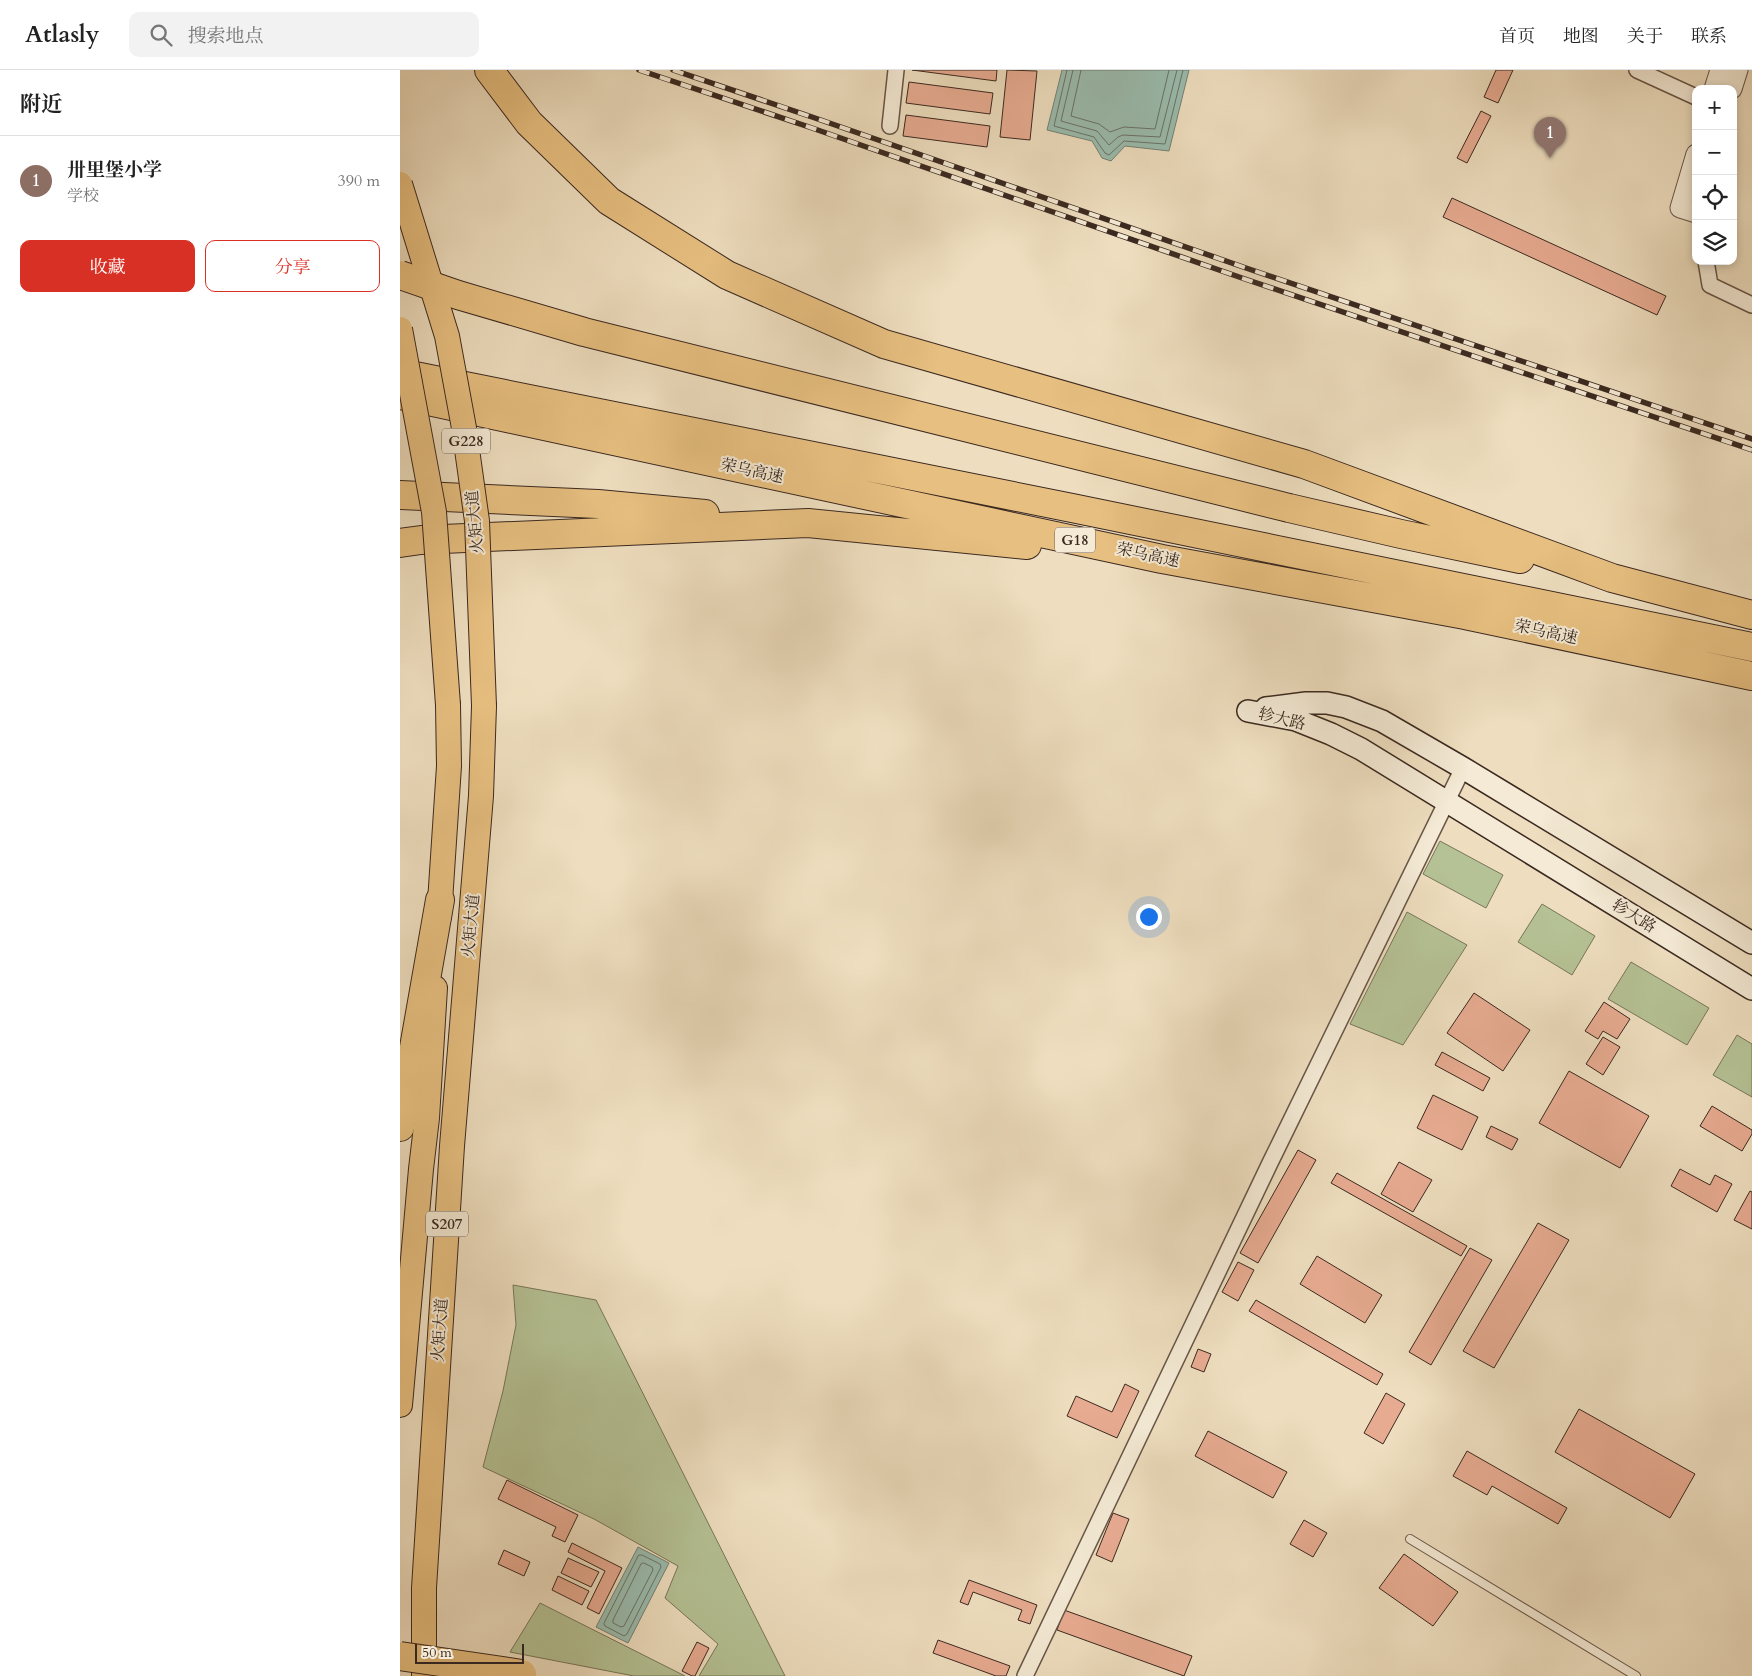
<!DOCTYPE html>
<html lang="zh">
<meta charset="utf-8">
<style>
body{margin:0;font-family:Cardo,"Noto Serif SC",serif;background:#f2f2f2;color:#222}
.controls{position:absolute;right:15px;top:15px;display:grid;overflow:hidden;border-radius:10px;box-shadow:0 2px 8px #0003}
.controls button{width:45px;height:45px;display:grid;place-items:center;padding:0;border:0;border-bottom:1px solid #e0e0e0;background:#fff;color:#222;font:25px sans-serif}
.scale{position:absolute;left:15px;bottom:12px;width:109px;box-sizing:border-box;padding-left:5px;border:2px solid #3b2920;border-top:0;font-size:14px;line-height:18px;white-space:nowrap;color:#3b2920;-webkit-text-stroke:4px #f4ead5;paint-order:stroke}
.you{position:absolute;left:748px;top:846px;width:18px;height:18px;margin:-12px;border:4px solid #fff;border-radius:50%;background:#1a73e8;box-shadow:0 0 0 8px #1a73e833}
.badge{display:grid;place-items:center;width:32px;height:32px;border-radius:50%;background:#d93025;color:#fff;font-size:16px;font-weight:700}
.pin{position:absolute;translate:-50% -41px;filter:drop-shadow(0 1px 2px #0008)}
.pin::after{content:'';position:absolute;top:26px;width:18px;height:15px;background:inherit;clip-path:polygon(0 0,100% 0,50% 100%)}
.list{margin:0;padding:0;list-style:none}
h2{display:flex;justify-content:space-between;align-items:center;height:65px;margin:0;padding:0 20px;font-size:21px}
h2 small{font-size:16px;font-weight:400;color:#767676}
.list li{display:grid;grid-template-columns:32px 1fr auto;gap:15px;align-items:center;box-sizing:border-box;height:90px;padding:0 20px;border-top:1px solid #e0e0e0}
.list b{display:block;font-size:19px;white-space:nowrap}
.list p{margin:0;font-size:16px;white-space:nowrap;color:#767676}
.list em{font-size:16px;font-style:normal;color:#767676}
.actions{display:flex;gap:10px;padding:15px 20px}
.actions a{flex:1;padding:11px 0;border:1px solid #d93025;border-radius:10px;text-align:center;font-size:18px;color:#d93025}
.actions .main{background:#d93025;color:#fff}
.icon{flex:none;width:28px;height:28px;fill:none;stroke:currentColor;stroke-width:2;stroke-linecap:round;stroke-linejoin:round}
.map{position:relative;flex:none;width:1352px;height:1606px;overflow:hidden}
header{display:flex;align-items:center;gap:30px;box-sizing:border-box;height:70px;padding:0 25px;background:#fff;border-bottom:1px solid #e0e0e0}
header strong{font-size:24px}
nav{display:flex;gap:28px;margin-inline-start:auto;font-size:18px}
.search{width:350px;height:45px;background:#f2f2f2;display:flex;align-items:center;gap:12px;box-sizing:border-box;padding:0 18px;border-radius:10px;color:#767676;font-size:19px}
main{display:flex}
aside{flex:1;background:#fff}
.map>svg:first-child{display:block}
</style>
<header>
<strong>Atlasly</strong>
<div class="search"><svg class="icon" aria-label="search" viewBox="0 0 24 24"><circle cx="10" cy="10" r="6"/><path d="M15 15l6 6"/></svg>搜索地点</div>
<nav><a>首页</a><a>地图</a><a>关于</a><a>联系</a></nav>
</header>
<main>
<aside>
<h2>附近<small></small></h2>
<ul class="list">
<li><span class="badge" style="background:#8d6e63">1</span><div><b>卅里堡小学</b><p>学校</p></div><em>390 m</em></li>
</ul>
<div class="actions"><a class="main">收藏</a><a>分享</a></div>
</aside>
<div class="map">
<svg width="1352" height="1606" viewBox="0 0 1352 1606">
<rect width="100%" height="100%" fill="#eedebf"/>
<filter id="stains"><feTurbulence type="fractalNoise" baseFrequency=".004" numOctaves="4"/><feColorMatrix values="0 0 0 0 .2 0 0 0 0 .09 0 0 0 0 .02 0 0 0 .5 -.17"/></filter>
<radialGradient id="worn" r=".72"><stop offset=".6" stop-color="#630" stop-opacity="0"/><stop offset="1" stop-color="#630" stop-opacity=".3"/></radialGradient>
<path fill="#b5c295" stroke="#78765a" d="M1040,771L1103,805L1086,838L1023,804Z
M1142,834L1195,866L1172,905L1118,872Z
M1007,842L1067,875L1003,975L950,954Z
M1231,892L1309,938L1287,975L1208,929Z
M1337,965L1352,974V1027L1313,1005Z
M113,1215L196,1230L385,1606H299L318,1574L265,1528L278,1496L194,1449L83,1397L103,1321L116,1255Z
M140,1533L285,1606H234L110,1582Z"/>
<path fill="#9abcae" stroke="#748175" d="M662,0H789L769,81L725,76L711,91L702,88L692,71L647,60Z
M238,1477L269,1493L228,1573L196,1557Z"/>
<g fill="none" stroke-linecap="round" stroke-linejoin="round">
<path stroke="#6a7267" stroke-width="1" d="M667,0L654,56L694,67L705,83L709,85L724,71L765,74L783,0
M673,0L661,51L697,61L709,75L718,67L723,65L760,67L777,0
M681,0L671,46L699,54L710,62L724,57L755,59L769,0
M239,1485H242L260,1494L261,1497L227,1564L224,1566L205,1556L204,1554Z
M244,1493L252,1497L253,1500L224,1556L221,1557L213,1553V1550L241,1494Z"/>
</g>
<path fill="#e7ab91" stroke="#3b2920" d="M512,0H597L596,11Z
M607,0L637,1L630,70L600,67Z
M1096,0H1113L1098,33L1084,27Z
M509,12L593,23L590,44L506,33Z
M1081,41L1091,46L1067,93L1057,88Z
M506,45L590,56L587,77L503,66Z
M1052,128L1266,226L1257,245L1043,147Z
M1074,923L1130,960L1103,1001L1047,963Z
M1204,932L1230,949L1217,969L1203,961L1198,969L1185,961Z
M1203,967L1220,977L1203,1005L1186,994Z
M1042,982L1090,1008L1083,1021L1035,995Z
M1169,1001L1249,1046L1220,1098L1139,1053Z
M1033,1025L1078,1047L1062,1080L1017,1058Z
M1312,1036L1352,1060V1064L1342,1081L1300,1056Z
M1091,1056L1118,1069L1112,1080L1086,1067Z
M898,1080L916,1090L858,1193L840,1183Z
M999,1092L1032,1110L1013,1142L981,1124Z
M1280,1099L1310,1115L1315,1105L1332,1114L1317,1142L1271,1116Z
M937,1103L1067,1176L1061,1186L931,1113Z
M1350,1121L1352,1122V1159L1334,1150Z
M1138,1153L1169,1170L1094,1298L1063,1281Z
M1070,1178L1092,1190L1031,1295L1009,1282Z
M917,1186L982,1225L965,1253L900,1214Z
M838,1192L854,1200L838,1231L822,1222Z
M856,1230L983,1304L977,1315L849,1241Z
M798,1279L811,1284L804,1302L791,1297Z
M725,1314L739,1321L717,1368L667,1346L676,1326L712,1342Z
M986,1323L1005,1334L983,1374L964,1363Z
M1179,1339L1295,1404L1270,1448L1155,1382Z
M808,1361L887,1402L873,1428L795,1386Z
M1067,1381L1167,1438L1158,1454L1092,1416L1087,1425L1053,1406Z
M107,1410L178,1445L165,1472L152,1466L156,1457L98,1429Z
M713,1443L729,1449L712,1492L696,1485Z
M904,1450L927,1463L913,1487L890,1474Z
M172,1473L222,1498L199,1544L187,1538L205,1501L168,1482Z
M104,1480L130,1492L124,1506L98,1494Z
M1004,1484L1058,1522L1033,1556L979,1518Z
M168,1488L199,1502L191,1517L161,1503Z
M158,1506L189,1521L182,1535L152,1520Z
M569,1510L637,1535L630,1554L618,1550L622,1540L573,1522L568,1535L560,1532Z
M664,1540L792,1586L784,1606L657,1560Z
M538,1570L610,1596L606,1606H596L533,1583Z
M297,1572L309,1578L295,1606H292L282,1601Z"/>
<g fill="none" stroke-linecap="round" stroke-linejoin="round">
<g stroke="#685648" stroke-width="10">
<path id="service" d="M1010,1469L1236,1606"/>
</g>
<g stroke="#685648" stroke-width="18">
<path id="minor" d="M1237,0L1296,27
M490,56L496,0
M1306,191L1310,215L1352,235
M625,1606L870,1093L1063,698"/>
</g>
<g stroke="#685648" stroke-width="21">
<path id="tertiary" d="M1314,19L1320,0
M1332,19L1338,0
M1296,143L1280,138L1296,84"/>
</g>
<g stroke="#3b2920" stroke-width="24">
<path id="secondary" d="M866,638L906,633H927L946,637L982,651L1063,698L1352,873
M848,641L896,650L931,664L961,679L1352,919"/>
</g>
<g stroke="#3b2920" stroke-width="26">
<path id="primary" d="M39,847L49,696L48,635
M0,1335L21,1099L27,1048L35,918
M24,1606V1518L52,1076L81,726L84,636"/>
</g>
<g stroke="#3b2920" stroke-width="30">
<path id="motorway" d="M89,0L129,53L209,131L327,205L484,274L904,394L1212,508L1352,545
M0,303L672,438L1352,577
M0,325L762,489L1065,545L1352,606
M0,425L198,434L305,444
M889,438L1001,464L1120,489
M0,473L21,470L408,453L627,475
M0,1057L40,830"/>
</g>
<use href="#service" stroke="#f4ead5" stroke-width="8"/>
<use href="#minor" stroke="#f4ead5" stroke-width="15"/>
<use href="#tertiary" stroke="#f4ead5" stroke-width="19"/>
<use href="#secondary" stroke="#f4ead5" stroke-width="21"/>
<use href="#primary" stroke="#e7bf80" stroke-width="24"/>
<use href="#motorway" stroke="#e7bf80" stroke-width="28"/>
<g stroke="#3b2920" stroke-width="5.5">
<path id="rail" d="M239,0L412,58L842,208L1352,380
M273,0L415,48L846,198L1352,369"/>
</g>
<use href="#rail" stroke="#f4ead5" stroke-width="4" stroke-dasharray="11" stroke-linecap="butt"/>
<g stroke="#3b2920" stroke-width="26" stroke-linecap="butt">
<path id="primary-bridge" d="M0,114L47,266L64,358L77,451L84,636
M0,259L34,442L48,635"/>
</g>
<g stroke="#3b2920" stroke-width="30" stroke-linecap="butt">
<path id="motorway-bridge" d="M0,205L58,225L184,262L889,438
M0,1586L122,1604"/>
</g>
<use href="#primary-bridge" stroke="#e7bf80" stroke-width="24"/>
<use href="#motorway-bridge" stroke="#e7bf80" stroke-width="28"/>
</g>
<g text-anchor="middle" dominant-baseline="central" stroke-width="4" stroke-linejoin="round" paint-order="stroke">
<g fill="#f4ead5" stroke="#726356" stroke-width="1">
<rect x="42" y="358.5" width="48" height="25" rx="4"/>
<rect x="655" y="457.5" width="40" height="25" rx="4"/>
<rect x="26" y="1141.5" width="42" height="25" rx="4"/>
</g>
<g font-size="15" font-weight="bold" fill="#3b2920">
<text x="66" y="371">G228</text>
<text x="675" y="470">G18</text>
<text x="47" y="1154">S207</text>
</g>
<g font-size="16" fill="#3b2920" stroke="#f4ead5">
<text transform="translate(352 401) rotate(12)">荣乌高速</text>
<text transform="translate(75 452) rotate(-95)">火矩大道</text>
<text transform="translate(748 485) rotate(12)">荣乌高速</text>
<text transform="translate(1146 562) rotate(12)">荣乌高速</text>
<text transform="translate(882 649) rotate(14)">轸大路</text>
<text transform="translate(1234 846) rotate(32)">轸大路</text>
<text transform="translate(71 856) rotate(-85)">火矩大道</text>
<text transform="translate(40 1260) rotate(-86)">火矩大道</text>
</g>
</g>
<rect width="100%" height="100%" filter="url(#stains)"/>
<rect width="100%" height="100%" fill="url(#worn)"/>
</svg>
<div class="controls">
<button>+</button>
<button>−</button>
<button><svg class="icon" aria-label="locate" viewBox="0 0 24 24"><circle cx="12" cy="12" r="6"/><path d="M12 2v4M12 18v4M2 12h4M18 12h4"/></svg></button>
<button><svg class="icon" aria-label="layers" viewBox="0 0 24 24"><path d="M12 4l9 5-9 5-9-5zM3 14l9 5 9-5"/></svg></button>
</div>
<div class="scale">50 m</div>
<div class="you"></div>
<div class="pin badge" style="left:1150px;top:88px;background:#8d6e63">1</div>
</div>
</main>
